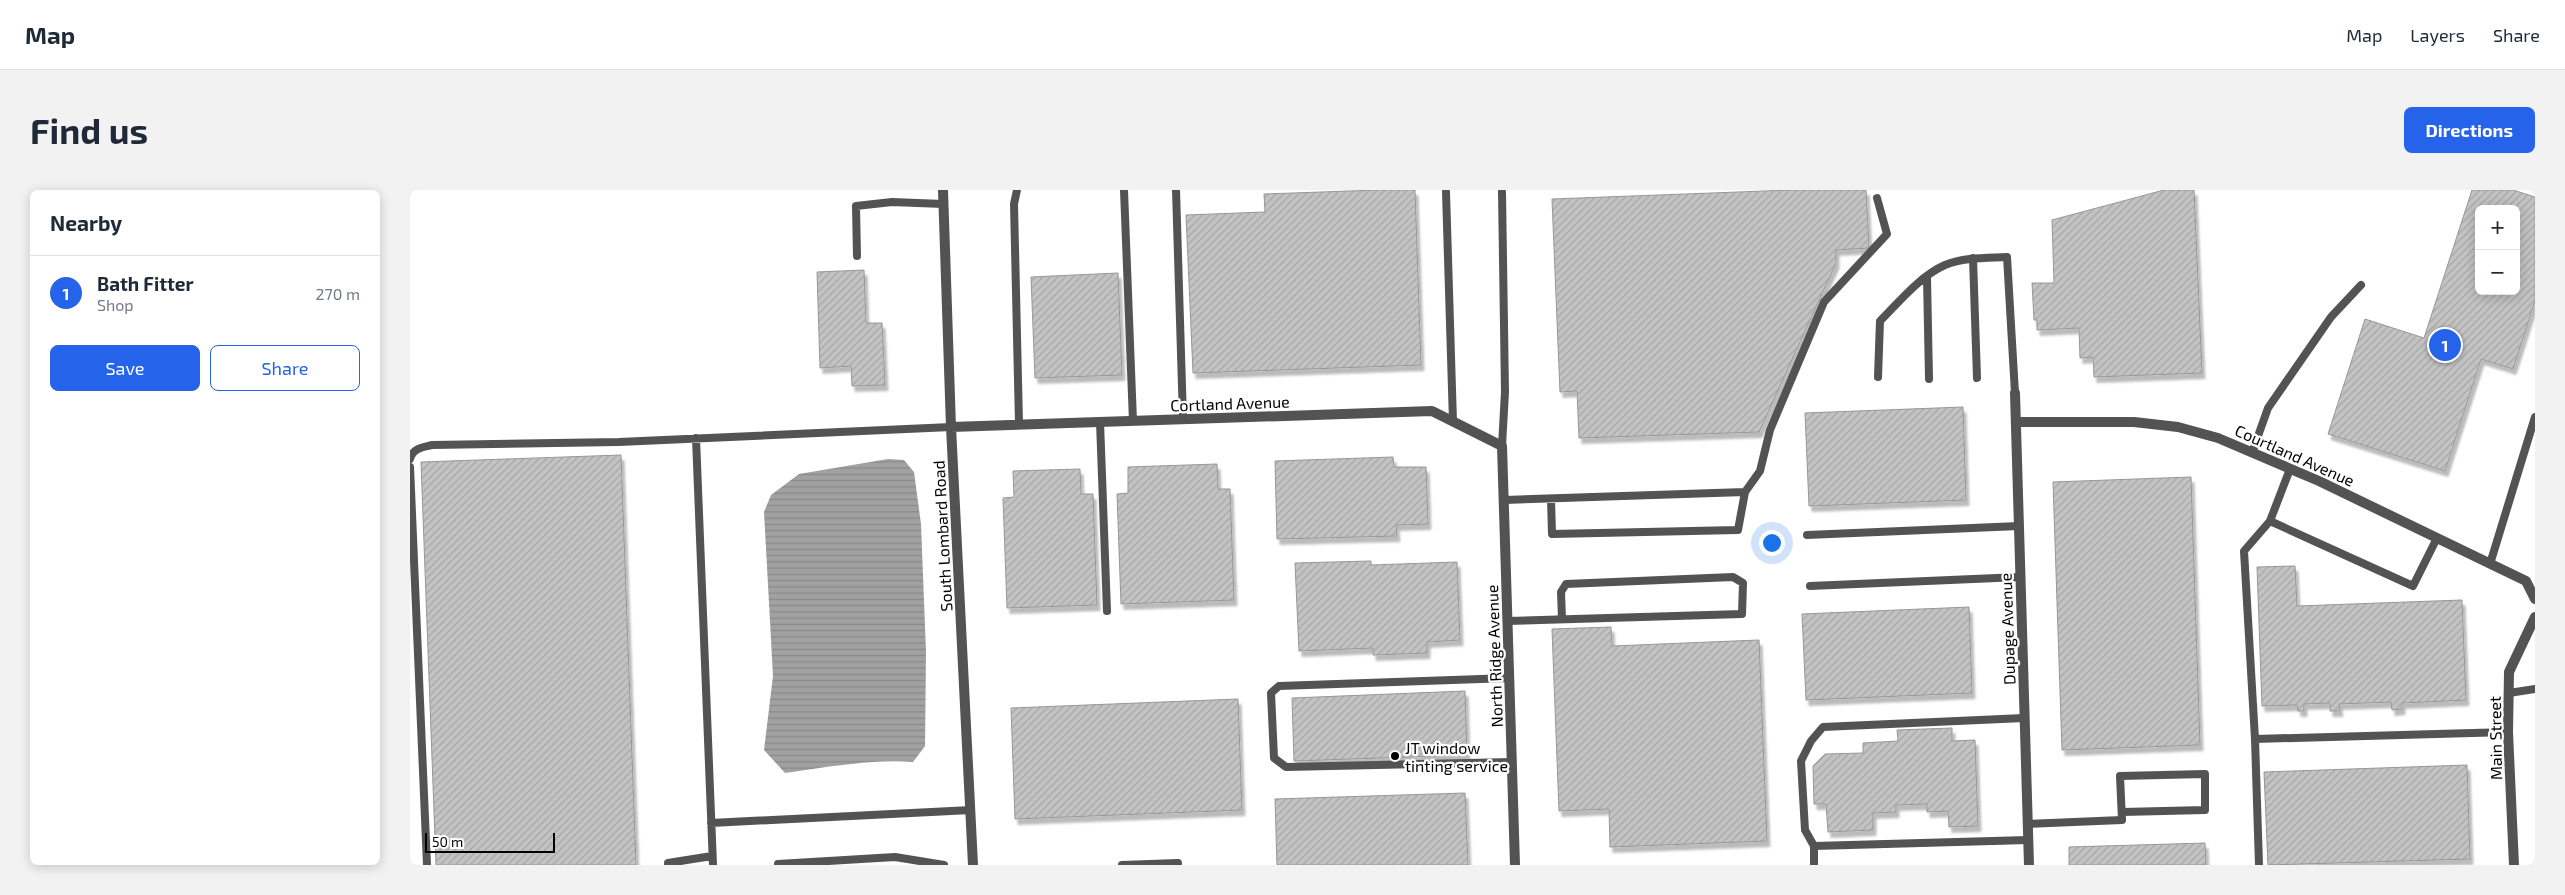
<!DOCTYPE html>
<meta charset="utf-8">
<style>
body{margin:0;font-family:"Exo 2",sans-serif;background:#f2f2f3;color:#1f2937}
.controls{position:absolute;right:15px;top:15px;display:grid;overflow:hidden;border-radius:8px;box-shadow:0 2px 12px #0003}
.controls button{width:45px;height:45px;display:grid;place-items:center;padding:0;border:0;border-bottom:1px solid #e0e1e3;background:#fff;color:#1f2937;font:25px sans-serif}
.scale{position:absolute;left:15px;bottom:12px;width:130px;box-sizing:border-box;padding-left:5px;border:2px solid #000;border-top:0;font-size:14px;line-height:18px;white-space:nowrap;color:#000;-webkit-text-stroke:4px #fff;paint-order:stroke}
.you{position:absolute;left:1361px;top:352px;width:18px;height:18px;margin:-12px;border:4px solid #fff;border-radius:50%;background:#1a73e8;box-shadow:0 0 0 8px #1a73e833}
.badge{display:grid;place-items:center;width:32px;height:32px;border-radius:50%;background:#2563eb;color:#fff;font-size:16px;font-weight:700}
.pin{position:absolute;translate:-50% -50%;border:2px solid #fff;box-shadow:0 1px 5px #0006}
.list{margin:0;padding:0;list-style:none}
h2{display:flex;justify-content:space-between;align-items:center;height:65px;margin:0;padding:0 20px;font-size:21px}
h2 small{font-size:16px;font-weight:400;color:#747a83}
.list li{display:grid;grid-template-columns:32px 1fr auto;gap:15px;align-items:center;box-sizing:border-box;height:75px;padding:0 20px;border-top:1px solid #e0e1e3}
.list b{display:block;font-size:19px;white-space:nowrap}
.list p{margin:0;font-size:16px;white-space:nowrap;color:#747a83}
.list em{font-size:16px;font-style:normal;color:#747a83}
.actions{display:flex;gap:10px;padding:15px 20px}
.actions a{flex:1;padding:11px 0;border:1px solid #2563eb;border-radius:8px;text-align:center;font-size:18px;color:#2563eb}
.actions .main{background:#2563eb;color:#fff}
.map{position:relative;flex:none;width:2125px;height:675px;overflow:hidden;border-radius:8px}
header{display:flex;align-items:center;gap:30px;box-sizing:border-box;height:70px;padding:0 25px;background:#fff;border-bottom:1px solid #e0e1e3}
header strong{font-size:24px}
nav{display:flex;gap:28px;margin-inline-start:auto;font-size:18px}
.intro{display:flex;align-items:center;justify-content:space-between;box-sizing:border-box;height:120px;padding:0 30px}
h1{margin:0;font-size:35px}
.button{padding:12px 22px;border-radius:8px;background:#2563eb;color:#fff;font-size:18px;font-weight:700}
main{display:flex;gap:30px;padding:0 30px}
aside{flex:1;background:#fff;border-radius:8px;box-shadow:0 2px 12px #0003}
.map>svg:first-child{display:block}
</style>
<header>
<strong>Map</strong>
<nav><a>Map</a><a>Layers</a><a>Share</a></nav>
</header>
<div class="intro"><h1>Find us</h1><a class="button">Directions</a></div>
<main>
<aside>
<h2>Nearby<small></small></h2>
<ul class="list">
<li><span class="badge">1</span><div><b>Bath Fitter</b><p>Shop</p></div><em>270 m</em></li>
</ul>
<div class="actions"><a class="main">Save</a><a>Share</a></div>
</aside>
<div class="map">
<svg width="2125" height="675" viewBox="0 0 2125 675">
<defs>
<pattern id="water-rules" width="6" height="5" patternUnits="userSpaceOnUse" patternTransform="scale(1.25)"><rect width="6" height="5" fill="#a1a1a1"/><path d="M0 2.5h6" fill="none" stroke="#898989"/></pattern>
<pattern id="building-hatch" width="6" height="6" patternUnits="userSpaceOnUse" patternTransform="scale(1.25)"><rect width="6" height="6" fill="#c3c3c3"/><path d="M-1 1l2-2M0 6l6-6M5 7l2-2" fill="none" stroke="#a6a6a6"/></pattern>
<filter id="shadow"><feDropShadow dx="3" dy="5.5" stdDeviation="1" flood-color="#0004"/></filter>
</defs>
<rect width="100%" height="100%" fill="#fff"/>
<path fill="url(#water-rules)" d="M478,269L494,270L504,282L511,334L516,462L515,556L503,572C462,569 417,577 375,583L354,560L363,486L354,322L361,305L389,284Z"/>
<path fill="url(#building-hatch)" stroke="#979797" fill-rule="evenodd" filter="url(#shadow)" d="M968,0H1005L1011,175L783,183L776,25L855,22L854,4Z
M1381,0H1456L1459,58L1426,60V73L1349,242L1169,248L1167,201L1150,202L1142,9Z
M1754,0H1784L1792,183L1684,187L1683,167L1670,168L1669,138L1627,140V130H1624L1622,93H1644L1642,30Z
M2062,0H2103L2125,7V111L2103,179L2071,169L2035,281L1918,244L1955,129L2014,148ZM2069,19H2106V101H2069Z
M454,80L456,133H472L475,195L442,196L441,176L410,178L407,82Z
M708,83L712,185L625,188L621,87Z
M1553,217L1556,310L1399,316L1395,223Z
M211,265L226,675H26L11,272Z
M983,267L984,277H1016L1018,334L986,335L987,346L867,349L865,271Z
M807,274L808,299H820L824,410L711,414L707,304L718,303V277Z
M670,279L671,304H683L687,415L597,418L593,308L604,307L603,281Z
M1781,287L1790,555L1652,560L1643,292Z
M961,371V375L1047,372L1050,450L1017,452V463L963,465V458L889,461L885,373Z
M1885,376L1887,416L2052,410L2056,510L1992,513V519L1982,520L1981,512L1929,514L1930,521H1920V513L1894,514V521H1888L1887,515L1852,516L1847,377Z
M1559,417L1562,503L1396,510L1392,424Z
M1201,437L1202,456L1349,450L1357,651L1200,657L1199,619L1149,621L1142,439Z
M1055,501L1057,565L884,571L882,508Z
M828,509L832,620L605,629L601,518Z
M1542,538V551L1565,550L1568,636L1539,637L1538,621L1517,622V614L1486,615V622L1463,623V640L1418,642L1416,614H1404L1403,576L1415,564L1453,563V553L1488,551L1487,540Z
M2057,575L2060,669L1858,675L1854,582Z
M1055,603L1058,675H867L865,609Z
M1795,653L1796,675H1659V657Z"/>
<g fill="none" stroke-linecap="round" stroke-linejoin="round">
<path stroke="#535353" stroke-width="8" d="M607,0L604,14L609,234
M714,0L723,231
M766,0L773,229
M1036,2L1043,232
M1092,2L1095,202L1092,256
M447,66L446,16L482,12L533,14
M1563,68L1567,188
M1517,87L1519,189
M1468,187L1470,131C1489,112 1510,86 1535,75C1554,67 1577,68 1597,67L1605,203
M690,232L697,421
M286,248L303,675
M1842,263L1858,218L1921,127L1951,95
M0,269C3,258 13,257 22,255L209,252L541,237
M0,277L17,675
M1141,309L1142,344L1328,340L1335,302L1350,281L1360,240L1414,112L1477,44L1467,8
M1094,310L1335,302
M1860,331L2003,396L2027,348
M1397,345L1609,336
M2080,374L2125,227
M1400,396L1610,387
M1097,431L1332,424L1333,393L1323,387L1156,394L1151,402L1152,429
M1100,488L869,496L861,503L864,568L876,577L1102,572
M2099,503L2125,499
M1845,549L2098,542
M301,633L561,620
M1617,634L1712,630L1710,586L1795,584V620L1712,622
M1404,656L1618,650
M368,674L485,667L534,675
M258,675V673L302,666
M712,675L768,673
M1404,675V656L1395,640L1391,571L1401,551L1413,537L1614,528
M1849,675L1845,549L1834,361L1860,331L1880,279"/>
<path stroke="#535353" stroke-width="10" d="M533,0L541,237L563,675
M1605,203L1619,675
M1606,232H1724L1768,237L1808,248L1909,291L2116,391L2125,409
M541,237L1022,221L1092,256L1105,675
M2104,675L2098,542L2099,482L2125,427"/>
</g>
<circle fill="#000" stroke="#fff" stroke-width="2" cx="985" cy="566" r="5"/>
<g text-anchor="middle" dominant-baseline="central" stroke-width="4.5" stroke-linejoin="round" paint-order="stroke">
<g font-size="16" fill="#000" stroke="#fff">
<text transform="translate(820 213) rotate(-2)">Cortland Avenue</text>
<text transform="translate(1885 265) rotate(24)">Courtland Avenue</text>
<text transform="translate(532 346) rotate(-93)">South Lombard Road</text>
<text transform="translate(1597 439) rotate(-92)">Dupage Avenue</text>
<text transform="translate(1084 466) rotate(-92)">North Ridge Avenue</text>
<text transform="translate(2085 548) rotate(-91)">Main Street</text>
</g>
<g font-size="16" fill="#000" stroke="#fff" text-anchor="start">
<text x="995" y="557">JT window<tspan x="995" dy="18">tinting service</tspan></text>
</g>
</g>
</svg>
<div class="controls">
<button>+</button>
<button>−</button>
</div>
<div class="scale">50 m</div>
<div class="you"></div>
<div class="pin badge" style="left:2035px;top:155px">1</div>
</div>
</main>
